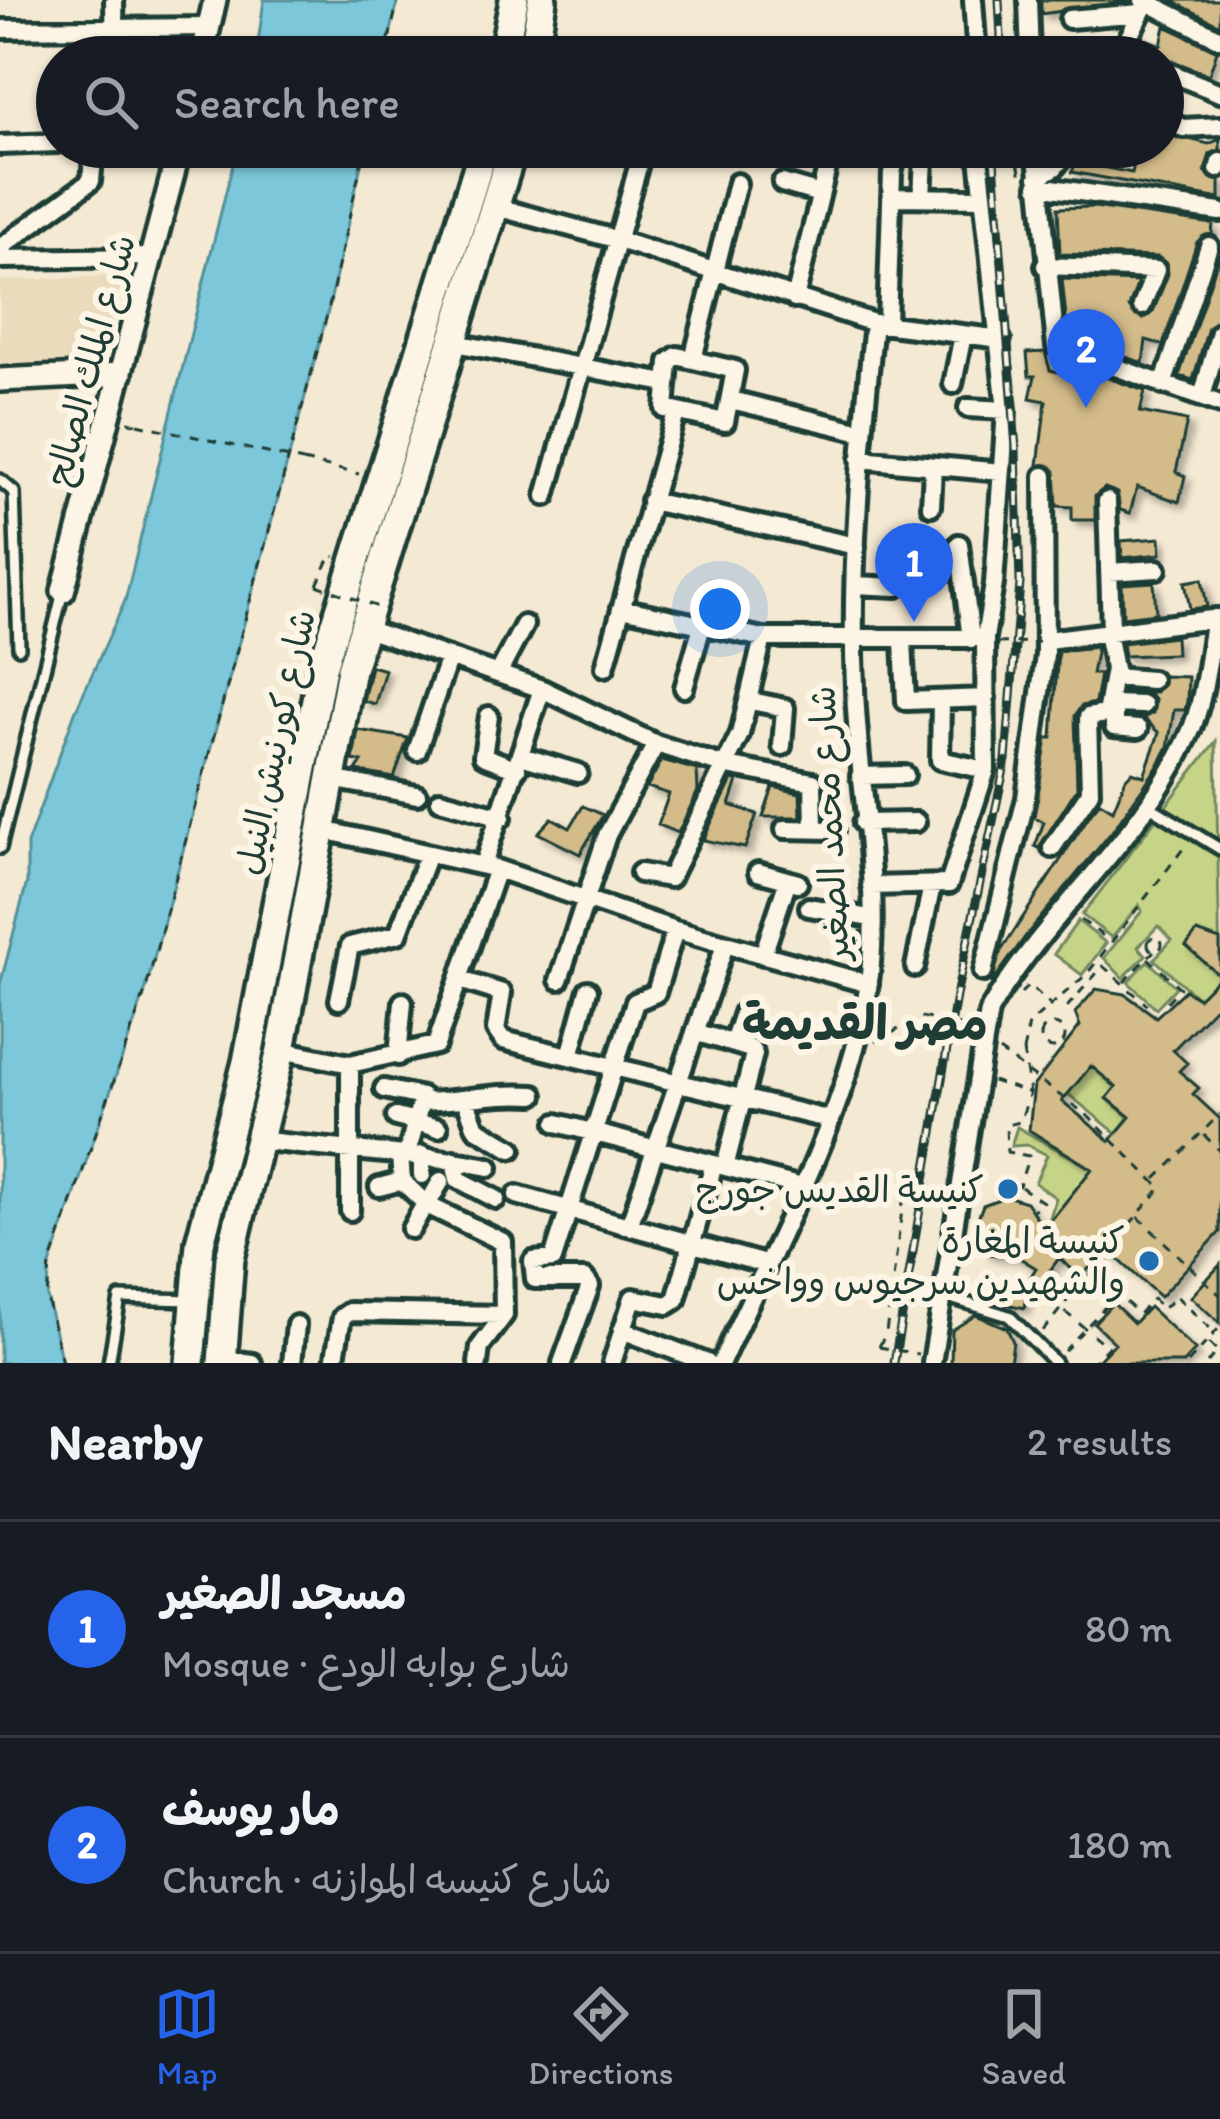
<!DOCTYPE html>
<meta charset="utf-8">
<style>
body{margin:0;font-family:Itim,"Playpen Sans Arabic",sans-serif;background:#20242c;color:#f1f3f6}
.you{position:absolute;left:720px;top:609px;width:42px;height:42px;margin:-30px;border:9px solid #fff;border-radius:50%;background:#1a73e8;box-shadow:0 0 0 18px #1a73e833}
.badge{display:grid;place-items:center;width:78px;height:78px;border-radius:50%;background:#2563eb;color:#fff;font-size:39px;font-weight:700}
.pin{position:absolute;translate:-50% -99px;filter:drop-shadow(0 3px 6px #0008)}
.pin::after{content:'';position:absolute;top:63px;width:42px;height:36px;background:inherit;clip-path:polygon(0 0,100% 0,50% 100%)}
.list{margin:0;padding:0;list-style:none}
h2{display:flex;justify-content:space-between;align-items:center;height:156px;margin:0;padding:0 48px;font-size:51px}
h2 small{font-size:39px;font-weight:400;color:#9ea1a6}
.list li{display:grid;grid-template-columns:78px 1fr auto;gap:36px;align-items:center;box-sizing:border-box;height:216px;padding:0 48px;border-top:3px solid #363941}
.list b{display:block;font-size:45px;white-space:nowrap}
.list p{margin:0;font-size:39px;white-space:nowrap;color:#9ea1a6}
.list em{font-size:39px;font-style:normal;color:#9ea1a6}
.icon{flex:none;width:66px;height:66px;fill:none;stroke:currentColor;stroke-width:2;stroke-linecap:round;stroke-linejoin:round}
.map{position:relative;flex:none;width:1220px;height:1363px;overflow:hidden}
.search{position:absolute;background:#171b24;box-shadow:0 3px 9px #0004;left:36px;right:36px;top:36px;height:132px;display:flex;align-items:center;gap:30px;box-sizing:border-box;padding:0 42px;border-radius:66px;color:#9ea1a6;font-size:45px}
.sheet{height:588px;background:#171b24}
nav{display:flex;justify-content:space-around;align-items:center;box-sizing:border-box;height:168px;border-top:3px solid #363941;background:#171b24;font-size:33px;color:#9ea1a6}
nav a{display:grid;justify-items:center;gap:6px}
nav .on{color:#2563eb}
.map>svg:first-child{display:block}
</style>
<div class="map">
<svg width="1220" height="1363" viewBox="0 0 1220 1363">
<defs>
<filter id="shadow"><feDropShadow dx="5.5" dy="5.5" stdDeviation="3" flood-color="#0004"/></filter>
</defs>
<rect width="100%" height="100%" fill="#f4e9d3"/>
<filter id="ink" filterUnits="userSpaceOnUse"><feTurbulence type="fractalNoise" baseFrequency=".00833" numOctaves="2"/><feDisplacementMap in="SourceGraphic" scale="24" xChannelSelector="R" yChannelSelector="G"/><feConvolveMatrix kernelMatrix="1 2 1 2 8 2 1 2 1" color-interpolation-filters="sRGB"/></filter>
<g filter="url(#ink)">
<path fill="#eadbbd" d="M124,275L103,366L0,373V281Z"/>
<path fill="#c6d488" stroke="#72885e" stroke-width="3" d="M1216,741L1220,978L1198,998L1154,959L1172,940L1158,926L1138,947L1146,955L1123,978L1104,958L1142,911L1139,905L1112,938L1082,915Z
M1078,921L1106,943L1082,975L1054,954Z
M1148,961L1176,987L1156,1008L1128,982Z
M1091,1041L1116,1087L1107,1099L1129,1117L1116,1133L1068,1094L1086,1072L1074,1062Z
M1017,1127L1092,1169L1048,1224L1056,1198L1035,1183L1047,1155L1027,1145L1011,1146Z"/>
<path fill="#7bc8da" stroke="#569098" stroke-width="3" d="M264,0H398L385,57H256Z
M237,147H365L328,311L145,992L50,1265L47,1297L62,1363H0V985L27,882V844L75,712L125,601Z"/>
<path fill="#d3bb8a" stroke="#1f3d34" stroke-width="3" fill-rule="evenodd" filter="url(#shadow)" d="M1041,0H1130V1L1041,14Z
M1171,0H1220V25Z
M1165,26L1217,51L1209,75L1163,57H1133L1143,38L1161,45Z
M1163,133L1209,144L1220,139V150L1210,154L1205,171L1220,181V199L1072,172L1076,162L1132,173L1137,148L1163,147Z
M1094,207L1213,224L1212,234L1197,242L1163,345L1146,340L1143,363L1068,337L1062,279L1138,282L1129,307L1143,319L1153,312L1168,274L1167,264L1158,257L1060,254L1058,208Z
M1220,253V320L1208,328L1193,380L1179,376Z
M1045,352L1050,370L1093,381L1094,373L1145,391L1140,412L1187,421L1176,472L1185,476L1179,502L1137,487L1130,513L1120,510L1117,493L1105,488L1095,496V520H1072V507L1057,506L1055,471L1038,465L1046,401L1030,398L1035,376H1029L1027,353Z
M1160,538L1161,554L1122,558L1121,541Z
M1202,579L1207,607L1190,609L1185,582Z
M1154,582L1156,613L1123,617L1122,584Z
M1175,637L1176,654L1124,656L1122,643Z
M1097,647L1092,674H1100L1095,703L1081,706L1075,716L1077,788L1039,848L1035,846L1044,822L1034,817L1047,738H1052L1058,651Z
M371,666L385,670L375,704L363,701Z
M1164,676L1188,677L1187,701L1185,710H1174L1168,747L1158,766L1110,834L1028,933L992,983L991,982L1001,951L1091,813L1100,802L1113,810L1126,778L1132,772L1144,776L1159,733L1143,718L1153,713L1155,700L1149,694L1123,691L1156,692Z
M358,730L408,738L394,778L356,771L362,762L353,760Z
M662,760L697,770L698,791L678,833L658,825L669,794L647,787Z
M732,780L738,781L730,805L757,814L745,848L703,840Z
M773,787L800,793L801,817H763Z
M583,806L603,815L580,854L538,833L552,818L570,828Z
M1197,932L1220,940V1002L1173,1050L1187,1063L1179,1071L1199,1088L1193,1094L1220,1119V1232L1160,1297L1107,1249L1081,1277L1059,1258L1036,1290L1026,1284L1036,1268L1018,1257L988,1254L974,1228L983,1205L1007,1196L1026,1202L1044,1229L1092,1169L1029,1130L1034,1085L1080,1026L1075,1013L1096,989L1125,994L1156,1017L1185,990L1198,998L1220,976L1186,946ZM1091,1066L1116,1087L1107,1098L1130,1117L1110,1141L1062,1101Z
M1220,1265V1323L1191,1297Z
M993,1283L1028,1288L1025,1308L990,1301Z
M1113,1303L1134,1323L1149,1307L1195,1350L1183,1363H1096L1115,1343L1094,1323Z
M976,1315L1007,1328L1013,1342L1010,1363H951L952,1330Z"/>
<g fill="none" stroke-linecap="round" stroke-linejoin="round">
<g stroke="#1f3d34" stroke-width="18">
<path id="service" d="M0,480L14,492L19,648
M1146,804L1220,849
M0,848L63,591
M944,1296L1009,1316L1055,1363
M109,1363L120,1298L191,1300"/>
</g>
<g stroke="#1f3d34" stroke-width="26">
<path id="minor" d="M114,0L115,57
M973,0L977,57
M1028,0L1030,57
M1143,0L1220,39
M1069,19L1141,13
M0,29L209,27
M1119,57L1143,9
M1163,70L1220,93
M1163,119L1183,128L1220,126
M0,145L57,143
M1036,147L1056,346L1220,404
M1218,169L1220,162
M1038,177L1055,167L1071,147
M782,183L820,194
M1038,186L1220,212
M891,197L980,198
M922,197L924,158
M496,207L615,239L874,323L1001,339
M0,248L91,181L94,147
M0,259L151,257
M1045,266L1156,270L1142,306
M795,299L832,147
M887,324L892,173L898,147
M455,343L666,383
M677,356L735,370L725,422L665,409L669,362Z
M693,359L737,183
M953,384L963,335
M1163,385L1209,246
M1202,397L1220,332
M731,400L862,432
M968,408L1006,410
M860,459L1002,472
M546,496L641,156
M650,501L856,546
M1107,501L1111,631
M931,506L933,469
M959,544L971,639
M1109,572L1157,569
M855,585L897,587
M621,608L763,638H985
M363,628L542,689L656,744L722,765L813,782L814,829
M1047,640L1220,618
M903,641L906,701L986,698
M605,667L676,413
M498,674L524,625
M1113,677L1152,680
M684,688L712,591
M751,701L785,708L782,746
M941,701L940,760L986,770
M1109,704L1143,705
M1107,712L1114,713V727L1138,729
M489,716L483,756L517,769
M417,751L449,657
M521,756L578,773
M860,776L905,775
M331,779L417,795
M440,800L502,817
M863,823L916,822
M785,829L834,830
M323,830L497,869L675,930L869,984
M1052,848L1090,792L1088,717L1106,714L1114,669L1107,632
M483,865L542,689
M758,872L798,883
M640,873L670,878L740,734L763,638
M871,886L949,884L986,770L985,638L994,584L1006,410L978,147
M809,907L870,918
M763,955L788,880
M915,967L932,885
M983,972L1026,798L1045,655L1044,476
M460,980L502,993L496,1030L503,1040L827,1119
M559,980L607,835L656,744
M339,1000L350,946L398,934L428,854
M695,1032L751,1049L754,1054L725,1167
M733,1043L743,1013
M281,1050L350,1064L436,1045L497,869
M398,1056L403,1002
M570,1056L588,990
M350,1064V1211
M384,1089L422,1097L407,1155
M466,1101L476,1128L512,1149
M422,1102C462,1101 495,1092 534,1095
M396,1117L438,1128
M557,1123L802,1187
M260,1140C336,1151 413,1152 489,1167
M400,1155L402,1181L427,1205L503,1242L504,1315L480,1347L478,1363
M422,1155V1175
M454,1160L458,1179L496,1199
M379,1187L402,1181
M517,1195L765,1264
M427,1205L441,1181
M629,1226L725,945
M411,1229L425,1204
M622,1330L707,1363
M222,1359L252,1363
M292,1363L296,1325
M334,1363L342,1317L349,1312L504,1315
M562,1363L590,1286L585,1279H535L533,1261L553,1259L635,1002L656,993L675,930
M612,1363L633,1298L668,1305L676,1300L714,1164
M721,1363C772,1250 849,1112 868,989C883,891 858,787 855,688C850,566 861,444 874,323
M932,1363L989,1011C1045,914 1143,838 1189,735C1205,700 1208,656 1215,618"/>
</g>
<g stroke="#1f3d34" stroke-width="30">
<path id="tertiary" d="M202,57L215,0
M0,380L121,374
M63,591L180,147"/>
</g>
<g stroke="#1f3d34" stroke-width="36">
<path id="trunk" d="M503,57L514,0
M533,57L542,0
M190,1363L200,1243L247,1062L322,668L484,147
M222,1363L230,1258L281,1050L351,669L513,147"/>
</g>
<path stroke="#1f3d34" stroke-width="3" stroke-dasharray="9 9" stroke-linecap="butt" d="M385,57L398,0
M1015,147L1021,177
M128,422L138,424
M303,461L359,474
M317,585L331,555L335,557
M1081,920L1109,940
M1148 944a7 7 0 1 1 14 0a7 7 0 1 1-14 0Z
M1148,958L1180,988L1162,1007
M1124,982L1154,951
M1021,993L1029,985L1051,1005
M1067,1007L1103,966L1147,1005
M1041 1036a12 12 0 1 1 24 0a12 12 0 1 1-24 0Z
M875,1042L921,1017
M999,1051L1087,1115L1161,1188L1109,1248
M1023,1051L1029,1024L1087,974L1186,845
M992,1081L1030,1093L1020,1122L1006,1125L1007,1152L1029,1156L1019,1186L1000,1184L996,1197
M1204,1135L1220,1151
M1156,1179L1220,1114
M1021,1187L1043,1202L1033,1210
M1138,1217L1220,1295
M1219,1230L1220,1229
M1043,1284L1054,1303L1108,1347L1093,1363
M1043,1331L1074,1292
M1209,1343L1220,1353
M879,1347L886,1333L903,1202
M1064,1351L1117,1294L1139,1314L1153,1299L1163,1309L1176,1296L1215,1333
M62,1363L47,1297L50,1265L145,992L328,311L365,147
M1188,1363L1220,1327
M1207,1363L1216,1352"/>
<use href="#service" stroke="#fcf5e5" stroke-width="9"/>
<use href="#minor" stroke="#fcf5e5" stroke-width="16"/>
<use href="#tertiary" stroke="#fcf5e5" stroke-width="21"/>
<use href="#trunk" stroke="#fcf5e5" stroke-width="27"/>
<g stroke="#1f3d34" stroke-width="9">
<path id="rail" d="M999,0L1002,57
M894,1363L956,996L1006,760L1020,583L1016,448L993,147"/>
</g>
<use href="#rail" stroke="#fcf5e5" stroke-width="4.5" stroke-dasharray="14" stroke-linecap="butt"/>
<path stroke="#1f3d34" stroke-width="3" stroke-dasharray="9 9" stroke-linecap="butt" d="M138,424L303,461
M317,585L386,610
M997,643L1039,642
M921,1017L973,1028
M1023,1051L1030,1093
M879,1347L918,1354"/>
</g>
</g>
<g fill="#1f6fb2" stroke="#fcf5e5" stroke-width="4.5">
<circle cx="1008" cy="1189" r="12"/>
<circle cx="1149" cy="1261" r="12"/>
</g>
<g text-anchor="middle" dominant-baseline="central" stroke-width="12" stroke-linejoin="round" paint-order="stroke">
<g font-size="36" fill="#1f3d34" stroke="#fcf5e5">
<text transform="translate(90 360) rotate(-75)">شارع الملك الصالح</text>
<text transform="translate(275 742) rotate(-78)">شارع كورنيش النيل</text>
<text transform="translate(829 823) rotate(-93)">شارع محمد الصغير</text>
</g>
<g font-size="36" fill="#1f3d34" stroke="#fcf5e5" text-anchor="end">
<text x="984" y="1189">كنيسة القديس جورج</text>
<text x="1125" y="1240">كنيسة المغارة<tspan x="1125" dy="41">والشهيدين سرجيوس وواخس</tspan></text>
</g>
<g font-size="48" font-weight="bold" fill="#1f3d34" stroke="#fcf5e5">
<text x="865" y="1022">مصر القديمة</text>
</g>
</g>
</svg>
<div class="you"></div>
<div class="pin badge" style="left:914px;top:622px">1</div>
<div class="pin badge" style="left:1086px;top:408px">2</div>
<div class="search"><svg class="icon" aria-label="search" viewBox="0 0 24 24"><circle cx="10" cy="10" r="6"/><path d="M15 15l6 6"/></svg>Search here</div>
</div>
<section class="sheet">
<h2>Nearby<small>2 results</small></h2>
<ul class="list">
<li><span class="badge">1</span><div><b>مسجد الصغير</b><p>Mosque · شارع بوابه الودع</p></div><em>80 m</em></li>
<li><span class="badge">2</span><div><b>مار يوسف</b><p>Church · شارع كنيسه الموازنه</p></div><em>180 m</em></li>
</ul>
</section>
<nav>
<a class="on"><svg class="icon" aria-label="map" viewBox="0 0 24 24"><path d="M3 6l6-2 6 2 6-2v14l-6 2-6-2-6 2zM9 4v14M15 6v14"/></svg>Map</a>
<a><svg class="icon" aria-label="directions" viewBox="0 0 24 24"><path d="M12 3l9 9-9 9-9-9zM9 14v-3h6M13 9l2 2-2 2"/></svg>Directions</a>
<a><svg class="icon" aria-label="saved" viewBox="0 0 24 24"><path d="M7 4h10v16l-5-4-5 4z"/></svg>Saved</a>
</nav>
